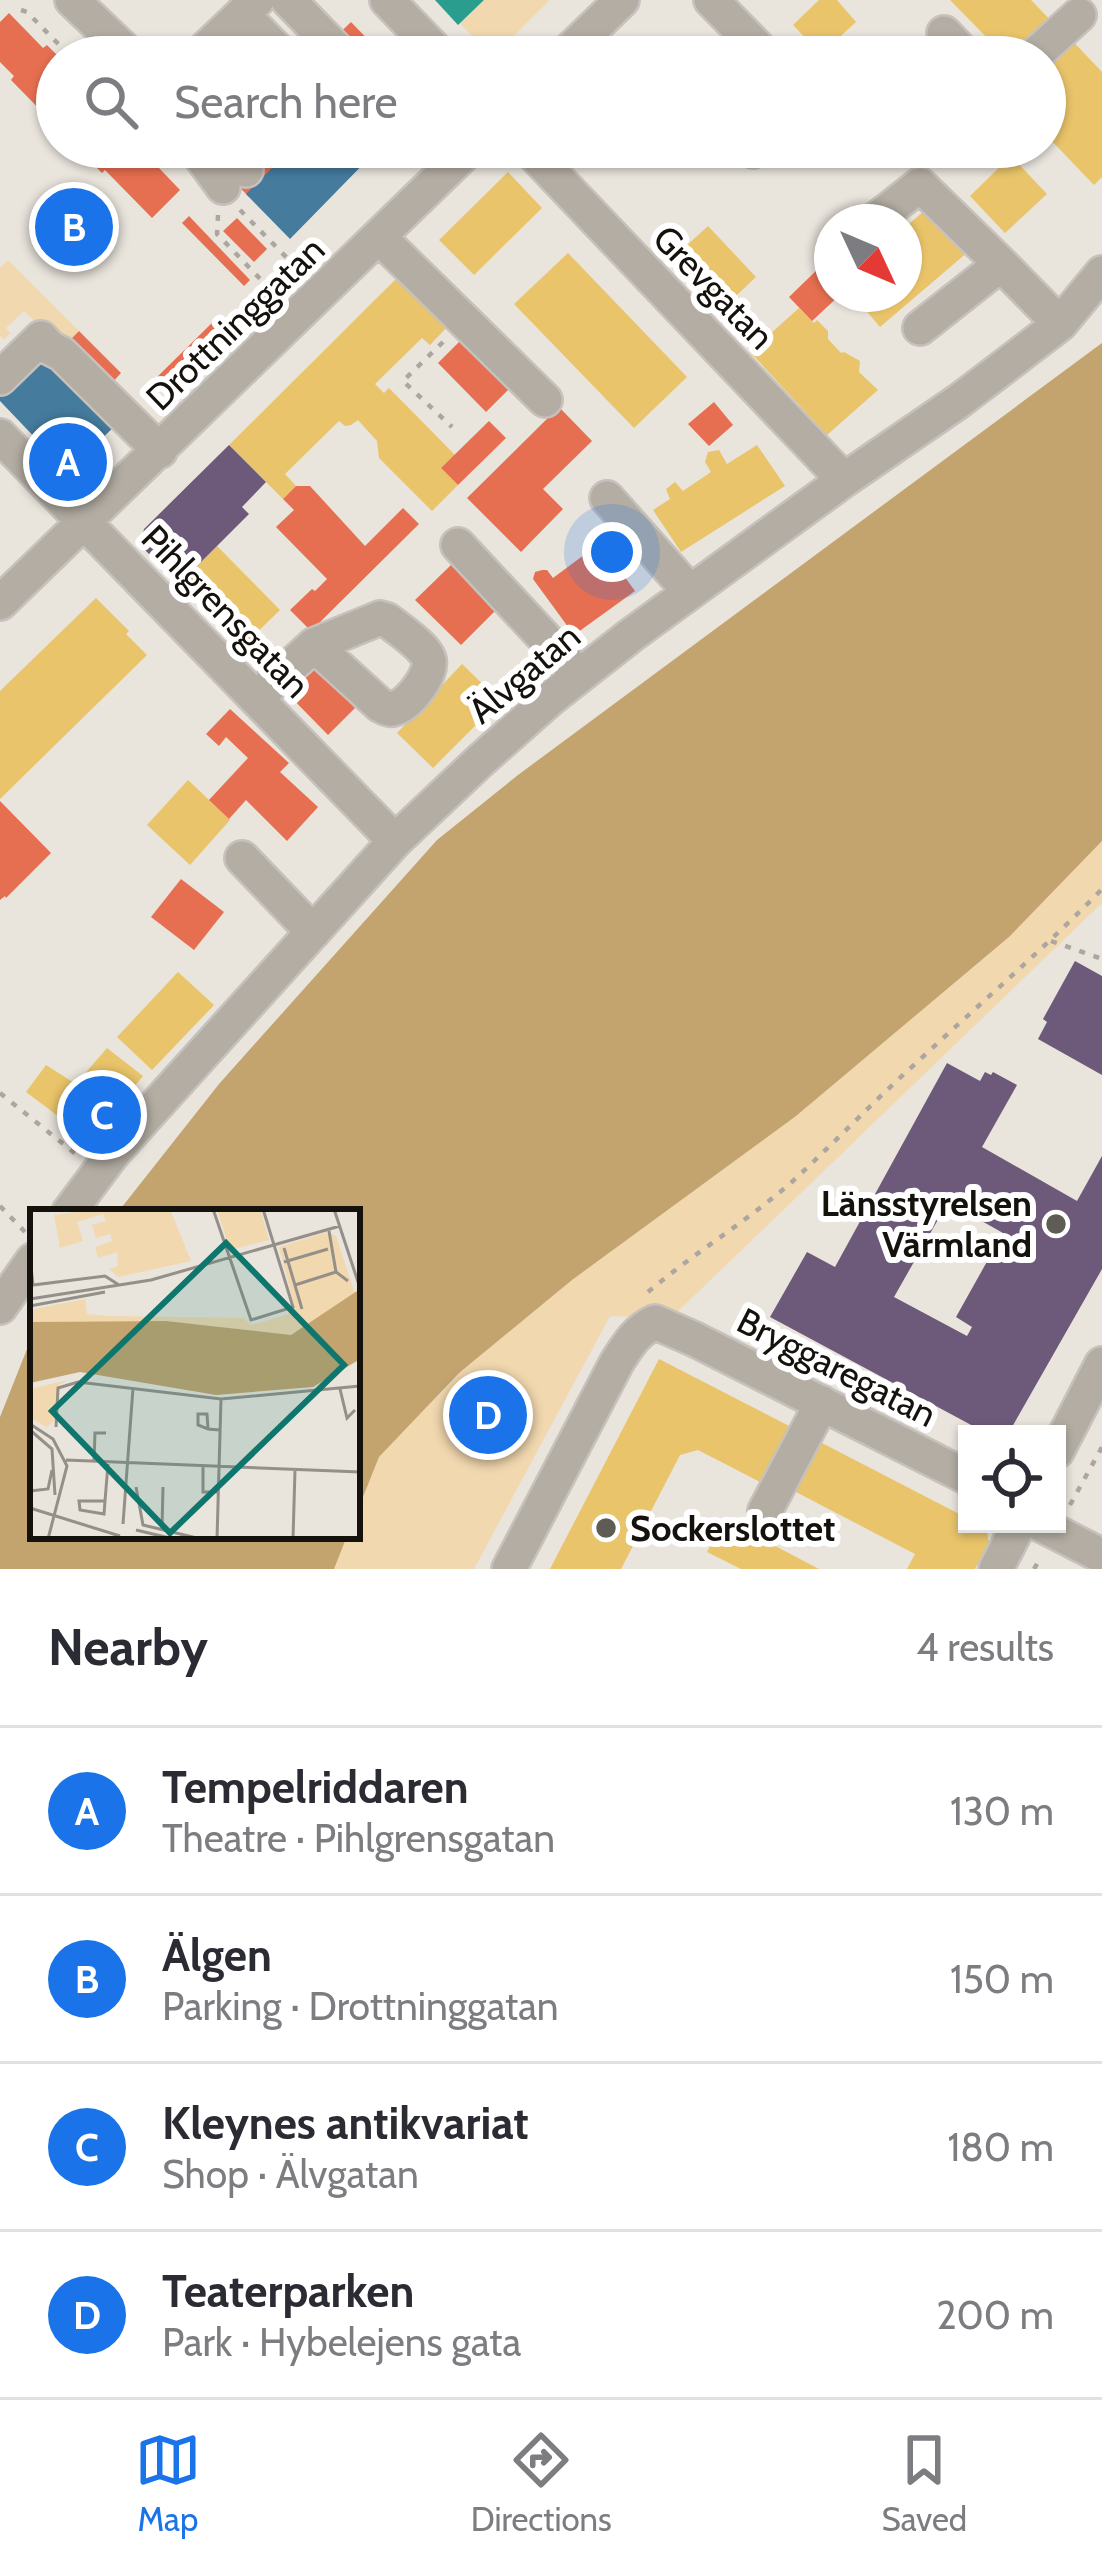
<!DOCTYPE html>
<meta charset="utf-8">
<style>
body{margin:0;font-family:Cabin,sans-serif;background:#f7f7f7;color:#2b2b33}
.controls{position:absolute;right:36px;bottom:36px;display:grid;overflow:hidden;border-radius:0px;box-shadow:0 3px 9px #0004}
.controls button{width:108px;height:108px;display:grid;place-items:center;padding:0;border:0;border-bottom:3px solid #e1e1e2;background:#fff;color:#2b2b33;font:60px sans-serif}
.compass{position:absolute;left:814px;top:204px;width:108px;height:108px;border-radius:50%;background:#fff;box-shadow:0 3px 9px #0004;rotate:134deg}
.you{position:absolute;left:612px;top:552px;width:42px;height:42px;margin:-30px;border:9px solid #fff;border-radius:50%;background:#1a73e8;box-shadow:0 0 0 18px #1a73e833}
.badge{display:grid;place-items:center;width:78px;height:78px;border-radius:50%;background:#1a73e8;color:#fff;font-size:39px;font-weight:700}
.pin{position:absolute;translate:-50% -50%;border:6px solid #fff;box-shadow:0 3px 12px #0006}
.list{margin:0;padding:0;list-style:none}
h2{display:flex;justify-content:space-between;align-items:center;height:156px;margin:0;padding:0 48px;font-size:51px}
h2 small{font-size:39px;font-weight:400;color:#7c7c81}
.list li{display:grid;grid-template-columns:78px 1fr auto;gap:36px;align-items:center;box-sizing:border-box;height:168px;padding:0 48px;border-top:3px solid #e1e1e2}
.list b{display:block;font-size:45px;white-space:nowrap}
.list p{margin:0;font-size:39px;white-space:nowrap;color:#7c7c81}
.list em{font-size:39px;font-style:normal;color:#7c7c81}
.icon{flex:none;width:66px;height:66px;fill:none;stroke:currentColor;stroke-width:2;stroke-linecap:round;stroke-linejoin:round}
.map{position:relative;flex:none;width:1102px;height:1569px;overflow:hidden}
.search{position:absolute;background:#fff;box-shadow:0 3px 9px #0004;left:36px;right:36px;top:36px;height:132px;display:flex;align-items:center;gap:30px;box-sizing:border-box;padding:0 42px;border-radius:66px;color:#7c7c81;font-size:45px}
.sheet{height:828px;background:#fff}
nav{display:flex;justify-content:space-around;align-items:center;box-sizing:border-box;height:168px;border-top:3px solid #e1e1e2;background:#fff;font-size:33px;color:#7c7c81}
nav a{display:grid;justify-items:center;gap:6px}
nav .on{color:#1a73e8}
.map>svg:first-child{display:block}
</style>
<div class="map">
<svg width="1102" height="1569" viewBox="0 0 1102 1569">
<rect width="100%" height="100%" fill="#e9e4dc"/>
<path fill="#f2d8af" d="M484,0H548L549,1L492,57L460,23Z
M8,260L79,331L69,341L54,340L24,311L6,328L10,333L4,340L0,336V268Z
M1102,841V903L671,1318L610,1316L474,1569H334L347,1536H357V1512L379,1457L459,1373L572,1280L796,1116L1009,937Z"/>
<path fill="#c3a46f" d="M1102,343V841L1009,937L796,1116L572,1280L459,1373L379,1457L357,1512V1212H118L219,1084L437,840L518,775Z
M33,1334V1536H347L334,1569H0V1417Z"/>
<path fill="#e9c46a" d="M819,0H837L856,22L821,54L793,25Z
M950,0H1031L1057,27L1027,57H1006Z
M1066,34L1102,72V177L1094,185L1047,136L1063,121L1045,102V54Z
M1011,156L1047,194L1005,233L970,196Z
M508,172L542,208L474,275L439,240Z
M931,205L969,251L880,327L852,294H904V222H891L901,214L909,224Z
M708,226L756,277L720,311L671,260Z
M568,253L687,377L634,428L514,304Z
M401,274L450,324L430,345L422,338L375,384L384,393L389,388L455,455L441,468L458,485L432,511L379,458L377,441L358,420L351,425L345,426L339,421L285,474L296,486L283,499L229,445Z
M799,308L814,323L817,320L828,331V339L841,353L844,352L860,361L859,372L878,390L827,435L750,352Z
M757,445L785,486L681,552L653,510L670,499L666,489L675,482L683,491L711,472L705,462L708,452L719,450L727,464Z
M217,546L280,610L242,647L179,584Z
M96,598L129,631L126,634L147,655L0,799V691Z
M462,664L500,701L433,768L397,733Z
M188,780L230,820L190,865L147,825Z
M178,972L214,1005L152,1070L117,1037Z
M107,1048L143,1076L90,1140L26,1092L46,1065L76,1084Z
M659,1359L793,1428L764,1484L698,1450L680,1455L621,1569H550Z
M820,1442L967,1518V1524H978L986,1528L989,1542L975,1569H907L915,1554L794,1491Z
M724,1519L819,1569H741L707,1552Z"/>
<path fill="#e76f51" d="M9,13L43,48L47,45L57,55V127L11,80L14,76L0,62V22Z
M351,22L385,57H315Z
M76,147H139L180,190L152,218L105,170L102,173Z
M223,147H300L249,197L211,158Z
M189,216L250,280L244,286L182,223Z
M237,218L267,249L254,262L223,231Z
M820,267L832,279V294H841L812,321L789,297Z
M220,315L227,321L158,388L152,382Z
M79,331L121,373L111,384L69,341Z
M463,338L512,386L486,412L438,363Z
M714,402L733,425L709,446L688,424Z
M559,407L592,441L543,489L563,509L521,552L467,498Z
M489,421L506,438L458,485L441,468Z
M296,486H310L365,546L403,508L419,524L311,631L290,610L312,589L315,591L327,579L276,527L294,510L283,499Z
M600,543L635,591L574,635L533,579L535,572L542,570H547L553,578Z
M451,565L496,610L461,645L415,600Z
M306,657L355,708L328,735L279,685Z
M230,709L289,763L280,772L318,807L287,841L246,800L229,819L209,800L248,758L226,737L219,746L206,734Z
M0,801L51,853L6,898L5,896L0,900Z
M181,879L224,912L194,950L151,917Z"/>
<path fill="#6d597a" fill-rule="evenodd" d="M229,445L266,482L242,507L249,514L179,584L140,545L144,529Z
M1075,961L1102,976V1075L1038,1039L1047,1022L1043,1019Z
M947,1063L980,1081L985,1072L991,1075L993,1072L1017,1085L982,1147L1077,1201L1102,1156V1269L1008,1434H988L770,1317L807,1252L835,1267ZM948,1202L1003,1233L956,1317L972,1327L967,1336L894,1297Z"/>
<path fill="#2a9d8f" d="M435,0H484L458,25Z"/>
<path fill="#457b9d" d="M293,147H380L290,239L246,194Z
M42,350L115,426L74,465L62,466L0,401V391Z"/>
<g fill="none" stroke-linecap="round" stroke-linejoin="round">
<g stroke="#c6c1bc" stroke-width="38">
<path id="minor" d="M72,0L132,57
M288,0L344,57
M387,0L442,57
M711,0L767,57
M242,14L284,57
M944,33L967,57
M197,57L257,0
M563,57L622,0
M1033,57L1079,15
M194,147L223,187
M223,147L246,170
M527,147L844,480
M753,151L757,147
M873,222L920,185L1001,264
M379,237L545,400
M920,328L1001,264L1060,324
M0,378L41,338L50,348L62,354L160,451
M0,436L395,841
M607,498L690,592
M458,545L579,675
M0,603L471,147
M257,697L314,645L380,618L387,620C397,628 427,648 429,660C432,674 411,702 398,707C390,711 388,709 380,705L314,645
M242,858L313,932
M69,1212L113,1153L395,841L481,760L551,698L630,636L844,480L959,401L1060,324L1102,273
M0,1307L33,1260
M1057,1451L1102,1364
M765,1511L822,1403
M1040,1524L1102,1556
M509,1569L617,1362C628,1345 636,1331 655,1322L694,1339L967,1477
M996,1569L1019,1524"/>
</g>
<path stroke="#aba69f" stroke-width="4.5" stroke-dasharray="6 9" stroke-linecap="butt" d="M21,10L27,12L71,57
M379,162L387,169
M240,210L291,262
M218,215L217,234L267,286
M443,342L403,381L452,427
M1051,941L1102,959
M0,1093L77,1155
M0,1206L25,1232
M648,1292C695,1252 748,1221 794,1180C835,1142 873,1102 914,1065C977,1006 1042,951 1102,889
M1070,1505L1102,1447
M1034,1569L1041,1557"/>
<use href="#minor" stroke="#b3ada3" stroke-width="33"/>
</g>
<g fill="#5f5b55" stroke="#fff" stroke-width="4.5">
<circle cx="1056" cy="1224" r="12"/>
<circle cx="606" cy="1528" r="12"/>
</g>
<g text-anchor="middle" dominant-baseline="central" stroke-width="12" stroke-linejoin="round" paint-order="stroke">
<g font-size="36" fill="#15110c" stroke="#fff">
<text transform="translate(714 287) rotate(46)">Grevgatan</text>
<text transform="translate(235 323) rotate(-44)">Drottninggatan</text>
<text transform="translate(226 611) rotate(46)">Pihlgrensgatan</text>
<text transform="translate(524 673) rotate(-40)">Älvgatan</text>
<text transform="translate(837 1367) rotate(27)">Bryggaregatan</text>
</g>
<g font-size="36" font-weight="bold" fill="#15110c" stroke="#fff" text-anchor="end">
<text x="1032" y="1203">Länsstyrelsen<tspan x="1032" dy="41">Värmland</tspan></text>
<text x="630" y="1528" text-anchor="start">Sockerslottet</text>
</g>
</g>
<g transform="translate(30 1209)">
<rect width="330" height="330" fill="#e9e4dc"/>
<path d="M66,0H140L161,52L88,68L79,60L88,57L87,43L68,49L65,38L82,32L80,25L66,29L62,16L76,12L73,5L47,13L53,32L30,39L24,6ZM187,0H230L239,31L200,41ZM297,23L306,27L325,85L261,126L136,112L0,113V101L55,90L57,105L79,107L214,109L221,116L266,103L249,38ZM38,171L29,176L24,212L17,218L0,209V180Z" fill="#f2d8af"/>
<path d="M330,80L327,152L283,178L186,186L50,163L0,174V113L136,112L261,126Z" fill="#c3a46f"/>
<path fill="none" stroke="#949089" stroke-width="3" d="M183,0L221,111L263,98L233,0M304,0L330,79M299,22L306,63L318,72M254,39L272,100M0,49L3,76L75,67L89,76M254,53L298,40M265,76L306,63M0,90L121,71L310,17M0,97L75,83M310,180L317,209L325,201M0,215L23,230L37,257L18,330M26,218L28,179L48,173L191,190L330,177M178,220L177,205H168V216L178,220L190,221M0,221L22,240L25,286M36,251L330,263M64,252L65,224H76M173,258V283H188M106,278L113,316L171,330M0,282L18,280L22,261M49,292H75L74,305L50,301ZM75,292L78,255M0,299L90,327M93,315L103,179M132,319L133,278M106,321L144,330M187,330L191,190M263,330L265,261"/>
<path fill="#0f766e" fill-opacity="0.15" stroke="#0f766e" stroke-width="6" d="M196,34L314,156L140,324L22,202Z"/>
<rect width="330" height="330" fill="none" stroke="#15110c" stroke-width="6"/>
</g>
</svg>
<div class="controls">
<button><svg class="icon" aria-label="locate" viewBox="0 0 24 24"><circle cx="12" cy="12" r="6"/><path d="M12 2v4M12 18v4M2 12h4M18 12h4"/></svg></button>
</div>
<svg class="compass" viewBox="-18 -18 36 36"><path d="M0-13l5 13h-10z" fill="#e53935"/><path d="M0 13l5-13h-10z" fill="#7c7c81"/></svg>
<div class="you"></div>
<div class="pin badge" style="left:68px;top:462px">A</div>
<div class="pin badge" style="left:74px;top:227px">B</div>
<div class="pin badge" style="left:102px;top:1115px">C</div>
<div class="pin badge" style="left:488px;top:1415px">D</div>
<div class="search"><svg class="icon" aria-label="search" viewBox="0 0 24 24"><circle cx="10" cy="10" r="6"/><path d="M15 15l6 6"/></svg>Search here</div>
</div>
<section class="sheet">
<h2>Nearby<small>4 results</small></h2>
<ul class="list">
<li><span class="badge">A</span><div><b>Tempelriddaren</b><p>Theatre · Pihlgrensgatan</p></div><em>130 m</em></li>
<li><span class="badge">B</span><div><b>Älgen</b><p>Parking · Drottninggatan</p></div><em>150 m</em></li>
<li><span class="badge">C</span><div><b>Kleynes antikvariat</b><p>Shop · Älvgatan</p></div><em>180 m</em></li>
<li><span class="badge">D</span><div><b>Teaterparken</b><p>Park · Hybelejens gata</p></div><em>200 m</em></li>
</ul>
</section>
<nav>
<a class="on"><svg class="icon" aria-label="map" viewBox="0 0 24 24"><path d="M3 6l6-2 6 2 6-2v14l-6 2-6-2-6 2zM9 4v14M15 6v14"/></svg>Map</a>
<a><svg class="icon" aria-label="directions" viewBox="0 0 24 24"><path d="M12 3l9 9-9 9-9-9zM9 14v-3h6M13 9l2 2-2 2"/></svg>Directions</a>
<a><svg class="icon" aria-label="saved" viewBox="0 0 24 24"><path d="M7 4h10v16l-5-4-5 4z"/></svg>Saved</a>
</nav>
